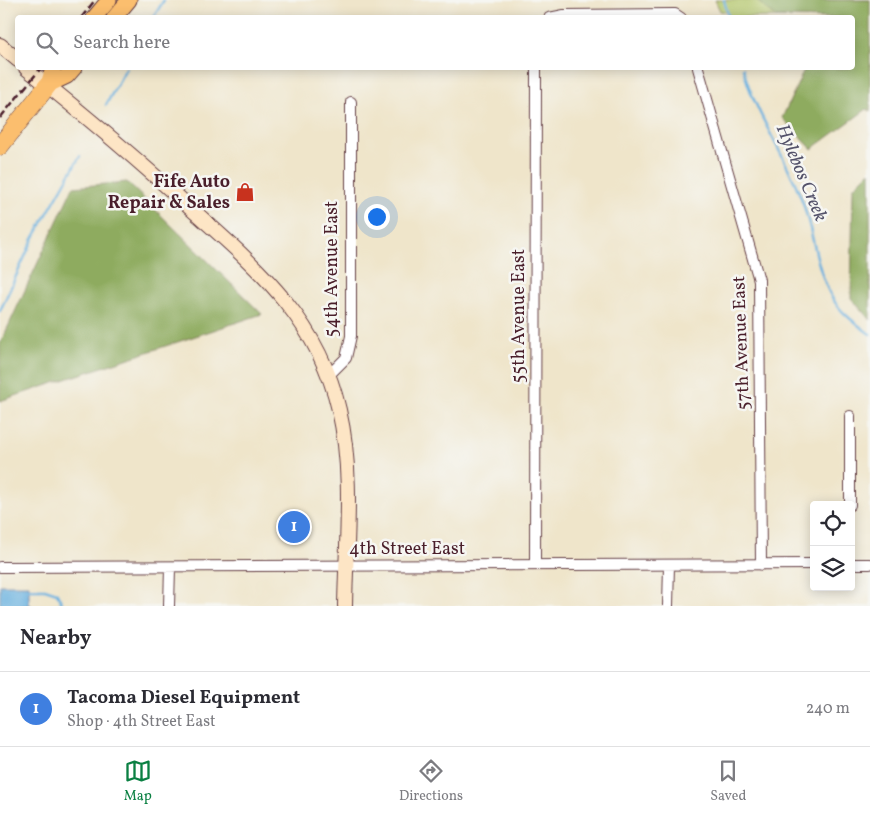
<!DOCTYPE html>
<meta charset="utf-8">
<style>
body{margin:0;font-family:Vollkorn,serif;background:#f2f2f3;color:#2b2b33}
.controls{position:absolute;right:15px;bottom:15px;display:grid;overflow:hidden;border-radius:5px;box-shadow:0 2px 12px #0003}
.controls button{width:45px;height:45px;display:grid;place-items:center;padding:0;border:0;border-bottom:1px solid #e1e1e2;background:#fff;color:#2b2b33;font:25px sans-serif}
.you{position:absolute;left:376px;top:216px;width:18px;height:18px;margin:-12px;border:4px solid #fff;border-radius:50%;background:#1a73e8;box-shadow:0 0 0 8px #1a73e833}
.badge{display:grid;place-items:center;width:32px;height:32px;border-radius:50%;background:#0b8043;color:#fff;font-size:16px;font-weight:700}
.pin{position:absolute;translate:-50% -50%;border:2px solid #fff;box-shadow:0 1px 5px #0006}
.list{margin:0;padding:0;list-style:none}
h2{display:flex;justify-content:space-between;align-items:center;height:65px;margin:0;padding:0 20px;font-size:21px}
h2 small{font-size:16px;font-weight:400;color:#7c7c81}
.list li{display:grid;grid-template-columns:32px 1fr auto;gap:15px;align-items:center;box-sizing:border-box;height:75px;padding:0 20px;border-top:1px solid #e1e1e2}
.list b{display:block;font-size:19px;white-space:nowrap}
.list p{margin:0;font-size:16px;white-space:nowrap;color:#7c7c81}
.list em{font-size:16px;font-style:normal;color:#7c7c81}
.icon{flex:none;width:28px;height:28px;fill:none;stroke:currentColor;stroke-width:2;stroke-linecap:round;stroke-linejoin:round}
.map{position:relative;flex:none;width:870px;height:606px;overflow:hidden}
.search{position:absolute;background:#fff;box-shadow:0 2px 12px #0003;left:15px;right:15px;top:15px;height:55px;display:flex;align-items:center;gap:12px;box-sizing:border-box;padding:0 18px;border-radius:5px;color:#7c7c81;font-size:19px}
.sheet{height:140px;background:#fff}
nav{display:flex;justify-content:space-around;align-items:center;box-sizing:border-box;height:70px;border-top:1px solid #e1e1e2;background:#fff;font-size:14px;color:#7c7c81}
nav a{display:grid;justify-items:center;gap:2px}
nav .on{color:#0b8043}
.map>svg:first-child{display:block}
</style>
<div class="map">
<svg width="870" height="606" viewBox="0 0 870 606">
<rect width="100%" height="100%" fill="#f6f6f2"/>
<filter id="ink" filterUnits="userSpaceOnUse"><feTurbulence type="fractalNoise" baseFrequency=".02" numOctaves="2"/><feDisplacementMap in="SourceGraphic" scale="10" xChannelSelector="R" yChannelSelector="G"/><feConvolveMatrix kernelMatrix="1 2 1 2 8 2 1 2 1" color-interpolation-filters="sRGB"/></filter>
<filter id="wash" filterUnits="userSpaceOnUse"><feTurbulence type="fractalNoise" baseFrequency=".0096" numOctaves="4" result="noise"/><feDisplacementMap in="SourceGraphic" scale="20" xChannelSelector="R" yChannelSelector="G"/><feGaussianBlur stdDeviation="1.12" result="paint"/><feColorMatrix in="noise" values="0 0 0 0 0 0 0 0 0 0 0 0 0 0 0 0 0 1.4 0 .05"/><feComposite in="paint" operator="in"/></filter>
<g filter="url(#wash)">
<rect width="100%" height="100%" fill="#efe5ca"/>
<path fill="#b3c66a" stroke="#7e724a" d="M715,0H870L852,18L729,17L727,12L720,11Z"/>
<path fill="#8eab5e" stroke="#6c6544" d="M756,0H870V111L867,109L812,149L782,118L805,68H852V18L776,17Z
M870,171V320L851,298L853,188Z
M127,182L262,314L0,401V344L73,187Z"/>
<path fill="#68b0df" stroke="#596885" d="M0,585H29V604L32,606H0Z"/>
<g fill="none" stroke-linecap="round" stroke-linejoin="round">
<path stroke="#68b0df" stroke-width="2.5" d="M724,0L729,18
M153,18L164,0
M743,68C756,118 787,156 803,203C813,233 816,266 830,294C839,312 854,322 870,334
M106,105L126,68
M0,311L33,239L80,156
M26,589H45L57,593L63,606"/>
</g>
</g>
<g filter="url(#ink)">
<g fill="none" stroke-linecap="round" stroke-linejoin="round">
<g stroke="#633d43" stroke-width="12">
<path id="street" d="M549,18L564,15L675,14L681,18
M698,68L759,280L761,565
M329,375L346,358L351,336V102
M850,505V416
M535,564L536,68
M851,564H870
M0,567L814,564
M169,606L170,567
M668,606L669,565"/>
</g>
<g stroke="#633d43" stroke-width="16">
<path id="secondary" d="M0,45L18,60
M26,68C81,112 135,157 187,205C254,265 318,317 339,410C354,474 346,541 345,606"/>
</g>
<g stroke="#633d43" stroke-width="17">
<path id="primary" d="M94,18L109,0
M114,18L129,0
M48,85L67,76L74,68
M48,85L53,68"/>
</g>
<g stroke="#633d43" stroke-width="19">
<path id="highway" d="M0,146L48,85"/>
</g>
<use href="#street" stroke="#fff" stroke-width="10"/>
<use href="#secondary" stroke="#fde5c5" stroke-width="14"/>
<use href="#primary" stroke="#fbbe6e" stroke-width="15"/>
<use href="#highway" stroke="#fbbe6e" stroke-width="18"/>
<path stroke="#4a1f2b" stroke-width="2.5" stroke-dasharray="8 4" stroke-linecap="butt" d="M81,18L95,0
M0,118L41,68"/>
</g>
</g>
<defs>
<g id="shop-bare" transform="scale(1.5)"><path d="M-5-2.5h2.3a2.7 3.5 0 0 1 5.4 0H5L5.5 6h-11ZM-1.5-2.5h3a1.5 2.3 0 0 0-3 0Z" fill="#c8321e" stroke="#f6f6f2" stroke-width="2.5" paint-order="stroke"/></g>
</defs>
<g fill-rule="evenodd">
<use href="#shop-bare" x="245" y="192"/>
</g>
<g text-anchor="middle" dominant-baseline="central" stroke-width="5" stroke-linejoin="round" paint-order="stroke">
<g font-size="18" font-weight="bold" fill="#4a1f2b" stroke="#f6f6f2" text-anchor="end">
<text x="230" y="182">Fife Auto<tspan x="230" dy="21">Repair &amp; Sales</tspan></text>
</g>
<g font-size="18" fill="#4a1f2b" stroke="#f6f6f2">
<text transform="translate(332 269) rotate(-90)">54th Avenue East</text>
<text transform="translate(519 316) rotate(-90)">55th Avenue East</text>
<text transform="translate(742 343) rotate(-92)">57th Avenue East</text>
<text x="407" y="549">4th Street East</text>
</g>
<g font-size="19" font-style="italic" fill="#54526a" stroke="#f6f6f2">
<text transform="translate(801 173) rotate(67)">Hylebos Creek</text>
</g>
</g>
</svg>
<div class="controls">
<button><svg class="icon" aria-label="locate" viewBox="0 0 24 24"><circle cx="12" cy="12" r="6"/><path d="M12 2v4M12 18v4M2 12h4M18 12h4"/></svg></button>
<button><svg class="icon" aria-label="layers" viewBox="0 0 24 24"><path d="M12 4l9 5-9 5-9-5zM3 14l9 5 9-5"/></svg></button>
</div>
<div class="you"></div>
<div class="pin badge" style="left:294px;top:527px;background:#3f7fe0">1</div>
<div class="search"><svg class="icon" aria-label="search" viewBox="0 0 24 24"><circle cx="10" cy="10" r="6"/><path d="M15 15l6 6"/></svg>Search here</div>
</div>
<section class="sheet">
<h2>Nearby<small></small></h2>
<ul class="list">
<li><span class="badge" style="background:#3f7fe0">1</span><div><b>Tacoma Diesel Equipment</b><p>Shop · 4th Street East</p></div><em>240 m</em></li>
</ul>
</section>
<nav>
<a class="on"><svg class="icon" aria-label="map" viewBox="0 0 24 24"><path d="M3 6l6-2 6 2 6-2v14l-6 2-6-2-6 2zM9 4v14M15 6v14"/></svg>Map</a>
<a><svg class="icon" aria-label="directions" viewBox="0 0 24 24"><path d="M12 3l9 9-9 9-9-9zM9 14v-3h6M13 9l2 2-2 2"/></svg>Directions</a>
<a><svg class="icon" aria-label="saved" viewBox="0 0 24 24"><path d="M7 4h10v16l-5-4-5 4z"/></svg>Saved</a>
</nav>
